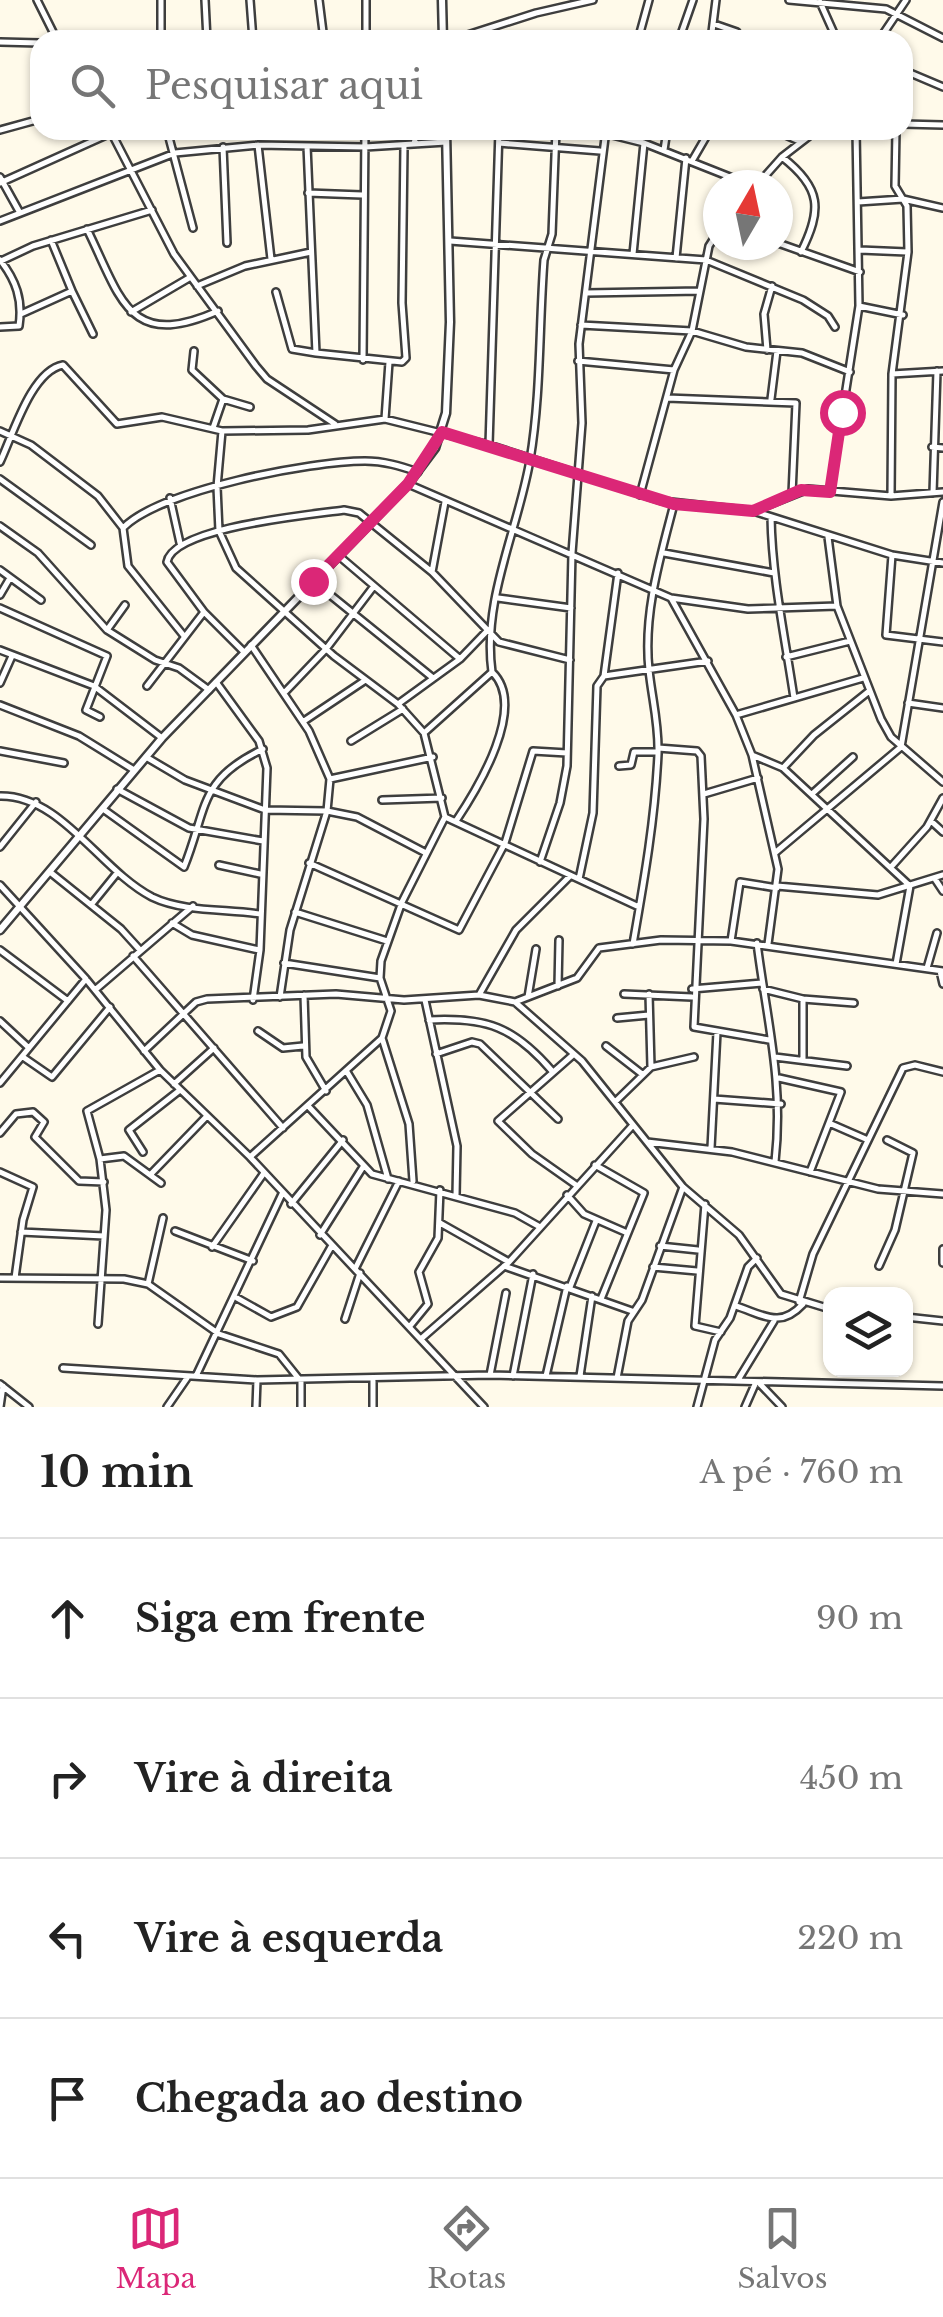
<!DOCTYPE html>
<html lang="pt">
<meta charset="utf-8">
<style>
body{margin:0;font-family:"Libre Baskerville",serif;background:#f2f2f2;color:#222}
.controls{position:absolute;right:30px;bottom:30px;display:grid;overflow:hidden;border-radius:20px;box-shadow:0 2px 8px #0004}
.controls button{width:90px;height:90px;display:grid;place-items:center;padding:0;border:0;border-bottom:2px solid #e0e0e0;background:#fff;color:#222;font:50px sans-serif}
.compass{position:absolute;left:703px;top:170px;width:90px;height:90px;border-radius:50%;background:#fff;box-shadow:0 2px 8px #0004;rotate:9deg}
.stop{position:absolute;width:30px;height:30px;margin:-22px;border:8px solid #db2777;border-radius:50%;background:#fff}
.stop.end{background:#db2777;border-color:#fff;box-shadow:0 2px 10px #0008}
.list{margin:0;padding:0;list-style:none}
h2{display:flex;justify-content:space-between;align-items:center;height:130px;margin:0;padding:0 40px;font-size:42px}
h2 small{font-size:32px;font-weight:400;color:#767676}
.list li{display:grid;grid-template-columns:65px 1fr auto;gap:30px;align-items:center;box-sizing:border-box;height:160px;padding:0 40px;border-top:2px solid #e0e0e0}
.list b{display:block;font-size:38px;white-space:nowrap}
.list em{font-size:32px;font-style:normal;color:#767676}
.icon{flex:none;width:55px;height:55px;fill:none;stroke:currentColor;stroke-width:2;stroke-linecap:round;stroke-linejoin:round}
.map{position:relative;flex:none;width:943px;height:1407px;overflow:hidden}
.search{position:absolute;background:#fff;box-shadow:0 2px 8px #0004;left:30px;right:30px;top:30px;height:110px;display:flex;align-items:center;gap:25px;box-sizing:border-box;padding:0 35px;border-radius:30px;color:#767676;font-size:38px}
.sheet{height:770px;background:#fff}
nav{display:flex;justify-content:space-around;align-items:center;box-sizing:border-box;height:140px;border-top:2px solid #e0e0e0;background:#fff;font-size:28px;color:#767676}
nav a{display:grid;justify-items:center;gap:5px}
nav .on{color:#db2777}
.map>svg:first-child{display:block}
</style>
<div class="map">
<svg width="943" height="1407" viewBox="0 0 943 1407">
<rect width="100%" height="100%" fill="#fffaea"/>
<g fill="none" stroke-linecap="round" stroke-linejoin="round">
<g stroke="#3e3e3e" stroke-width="10">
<path id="minor" d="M37,0L57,40
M161,0V40
M205,0L207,40
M250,0L253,40
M319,0L324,40
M366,0V40
M789,0L886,9L943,38
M820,2L837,40
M714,24L737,32L740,40
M452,40L536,13L593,0
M638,40L649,0
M679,40L693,0
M711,40L716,0
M879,40L906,0
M0,42L40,43
M903,70L943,87
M903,124L943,125
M0,130L40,119
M110,130L174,254L256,366L267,379L335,424
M167,130L193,228
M414,130L415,144
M774,130L799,141
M604,133L644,143L740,181
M499,143L600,151
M258,145L271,259
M307,146L316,353L402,362L406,358L402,303L404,146
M223,147L227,243
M664,150L667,130
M782,157C822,188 822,210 801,252
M692,161L710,130
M0,177L20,213
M0,183L111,133
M757,185L782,157L817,130
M308,193L362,195
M858,202L903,199L943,208
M0,221L175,153L258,145L365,147L446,142
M87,229C121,298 128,351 218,311
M450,241L706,260L803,300L828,316L835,327
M778,243L860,272
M860,250L907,252
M633,254L644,143
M676,258L686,158
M0,260C16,280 23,300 19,326L0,327
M1,261L33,246L152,210
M197,286L245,266L311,252
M72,291L93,334
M276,292L292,349L316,353
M586,293L700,291
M859,306L903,315
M131,312L189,278
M21,314L72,291L51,240
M581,325L692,331L746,347L802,353L850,372
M767,350L764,314L772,286
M194,351L192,370L223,399L213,428
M363,360L365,130
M578,361L674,370
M892,374L943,371
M667,398L796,403L792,494
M223,399L250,407
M771,399L777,351
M385,419L389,362
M0,431L31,445L98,496L123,528L128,566L184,636
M222,431L217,487L219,531L236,568L334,656L398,704L424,733L445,817L402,902L381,961L380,978L391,1011L382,1038L250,1157
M489,445L499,130
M932,447L943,448
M0,462C13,435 31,371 63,365L117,424L162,417L222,431L308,430L385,419L489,445L662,501L753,511L892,555L943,563
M0,479L91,545
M408,484L671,598L736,715L752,755L778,869L768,944
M830,492L859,306L856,130
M933,493L937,371
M640,495L674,370L692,331L709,246L718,232
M891,496L892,374L908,252L907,206L895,186L896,130
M170,498L180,543
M756,510L808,489L891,496L943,492
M771,517C772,578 785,637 794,698
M0,526L38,553L107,630L155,660L179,668L209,690
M123,528C160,490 311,461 365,461C384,461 400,466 418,472
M828,537L837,606L881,719L891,737L943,782
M664,553L774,573
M892,555L886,635L943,642
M339,556L460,659
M0,570L41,600
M432,572L445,502
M313,581L433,678
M0,595L10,578
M498,598L571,608
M671,598L748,609L837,606
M0,608L107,656L86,710L100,717
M107,630L125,605
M251,645L309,731L330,779L327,811L290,930L280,997
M0,650L94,686L162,738
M243,651L204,612L167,562C173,527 310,515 344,510L359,513L432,572L499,642L570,660
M786,657L850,641
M604,676L708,661
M216,682L259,741L267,768L260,950L253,1000
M0,683L12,656
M147,686L204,612
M284,693L326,649L374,586
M908,703L943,708
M398,704L460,659L486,632
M0,705L79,736L134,770
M736,715L863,678
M304,721L364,681
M424,733L492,672C482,600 518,530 530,460C541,395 539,326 544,260L552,234L556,130
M351,741L403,709
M658,748L697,751L701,756L704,819L694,1027L769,1040
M0,751L64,763
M752,755L783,768L910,886L896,964
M146,757L185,780L265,810L327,811L357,817L426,853
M619,766L631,765L634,752H658
M783,768L814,735L868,692
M330,779L433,757
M117,789L189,828L263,841
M704,794L758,778
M812,794L853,757
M0,796C61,795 100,870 152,897C183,912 226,909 260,914
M382,800L442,798
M103,809L184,867C208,807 198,780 263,749
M445,817L639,907
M456,821C478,788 528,706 492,672
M931,821L943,832
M0,847L36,802
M776,852L901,747L943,502
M540,862L560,803L567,766L572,553L582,423L579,344L606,130
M309,863L459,930L505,843L533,751L567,753
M219,865L260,874
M891,867L927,827L943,798
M50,872L121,929L140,950
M579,879L593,813L597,686L604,676L618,573
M935,879L943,891
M0,885L86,979L160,1070L250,1157L484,1407
M777,886L878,895L943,875
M91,905L117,873
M295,912L387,941
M172,923L192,935L259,950
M731,941L740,882L777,888
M757,943C767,1022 784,1082 775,1162
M633,944C644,881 655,819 658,754C659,724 652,699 649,670C643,614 660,558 674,504
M0,950L68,1001
M133,956L283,1128
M284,963L380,978
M927,968L937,933
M940,971L943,984
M558,986L559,940
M692,989L762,983
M763,989L803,999V1060
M95,990L193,906
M624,994L692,997
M649,994L651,1067
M304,995L306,1057L326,1091
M479,995L516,930L570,876
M528,997L536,949
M803,999L854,1003
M425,1000L457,1146L456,1196
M515,1002L577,978L599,948L661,940L731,941L943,971
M617,1018L649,1015
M429,1020C487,1017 514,1027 552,1071
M0,1021L29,1048
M258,1031L283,1048L303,1046
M382,1038L409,1124L413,1181
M606,1046L642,1074
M144,1051L196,1002L207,999L336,994L404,1000L479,995L515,1002L582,1061L683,1187L739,1235L781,1294L830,1309
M436,1054L472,1042L480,1044L558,1119
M574,1054L498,1121L532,1154L576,1185
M23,1057L52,1077L110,1007
M775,1057L847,1066
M347,1072L367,1105L388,1179
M779,1078L841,1092L810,1172
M0,1083L86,979
M174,1084L214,1048
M714,1099L781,1104
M615,1102L651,1067L694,1057
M309,1107L372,1174L515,1213L540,1227
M829,1123L868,1140
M0,1133L16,1114L33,1112L44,1122L35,1137L79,1181L104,1182
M647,1142L732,1152L878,1189L943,1194
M711,1148L717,1032
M143,1152L129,1130L180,1090
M100,1159L124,1156L161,1183
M595,1165L644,1193L601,1299
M0,1172L33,1187L23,1220L15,1278
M151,1174L207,1116
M567,1195L584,1214L625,1232
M291,1204L343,1140
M705,1204L695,1326L721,1332
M440,1223L509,1262
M175,1231L253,1261
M21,1232L104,1236
M320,1235L363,1167
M660,1246L698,1250
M212,1247L264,1173
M943,1249V1263
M504,1266L632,1311
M879,1266L895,1230L913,1153L887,1140
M653,1267L697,1271
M355,1269L399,1181
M0,1278L124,1279L148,1284L219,1334L279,1354L299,1379
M148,1284L163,1218
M570,1287L596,1221
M237,1298L271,1317L297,1307L331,1247
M799,1302L813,1254L903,1068L915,1065L943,1072
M736,1306C764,1315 780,1329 803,1304
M906,1317L943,1321
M345,1319L360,1273
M98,1324L106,1210L100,1159L87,1111L160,1070
M410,1326L428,1304L419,1272L438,1238L440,1190
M422,1338L509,1262L633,1125
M63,1368L257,1380L490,1375L943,1386
M490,1375L506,1293
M196,1376L282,1194
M513,1376L533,1274
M546,1376L567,1286
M580,1376L592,1296
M617,1378L628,1321L642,1300L683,1187
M738,1380L774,1321
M0,1384L29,1407
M760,1384L782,1407
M0,1407L3,1386
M167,1407L187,1378
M256,1407L257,1380
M301,1407V1380
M373,1407V1381
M697,1407L715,1340L730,1318L748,1267L757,1258
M745,1407L756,1382"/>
</g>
<g stroke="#3e3e3e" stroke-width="11">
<path id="tertiary" d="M442,0L443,40
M0,930L162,738L408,484L435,448L446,413L450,322L446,130"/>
</g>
<use href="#minor" stroke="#fff" stroke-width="5"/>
<use href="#tertiary" stroke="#fff" stroke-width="6"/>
</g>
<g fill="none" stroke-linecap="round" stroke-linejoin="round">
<path stroke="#db2777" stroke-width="12" d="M313,581L408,484L442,432L674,504L753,511L801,490L830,492L842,412"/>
</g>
</svg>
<div class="controls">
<button><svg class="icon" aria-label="layers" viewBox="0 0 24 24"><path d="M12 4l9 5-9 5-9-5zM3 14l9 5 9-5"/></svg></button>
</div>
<svg class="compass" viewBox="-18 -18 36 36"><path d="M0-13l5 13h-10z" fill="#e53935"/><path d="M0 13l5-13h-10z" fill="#767676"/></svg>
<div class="stop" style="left:842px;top:412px"></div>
<div class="stop end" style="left:313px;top:581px"></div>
<div class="search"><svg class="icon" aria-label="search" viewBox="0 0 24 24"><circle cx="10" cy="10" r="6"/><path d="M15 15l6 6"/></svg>Pesquisar aqui</div>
</div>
<section class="sheet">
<h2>10 min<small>A pé · 760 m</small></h2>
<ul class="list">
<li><svg class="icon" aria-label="ahead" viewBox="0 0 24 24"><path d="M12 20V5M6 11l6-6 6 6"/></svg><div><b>Siga em frente</b></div><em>90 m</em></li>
<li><svg class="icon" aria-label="right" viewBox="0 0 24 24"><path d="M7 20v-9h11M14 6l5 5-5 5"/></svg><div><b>Vire à direita</b></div><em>450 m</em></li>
<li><svg class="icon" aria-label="left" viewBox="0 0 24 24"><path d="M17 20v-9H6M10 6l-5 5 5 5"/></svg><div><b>Vire à esquerda</b></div><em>220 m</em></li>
<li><svg class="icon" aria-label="arrive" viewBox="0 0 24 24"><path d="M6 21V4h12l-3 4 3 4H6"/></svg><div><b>Chegada ao destino</b></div></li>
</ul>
</section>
<nav>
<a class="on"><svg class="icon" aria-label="map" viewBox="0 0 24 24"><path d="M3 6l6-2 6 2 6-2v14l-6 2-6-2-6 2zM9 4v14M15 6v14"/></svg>Mapa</a>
<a><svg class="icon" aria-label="directions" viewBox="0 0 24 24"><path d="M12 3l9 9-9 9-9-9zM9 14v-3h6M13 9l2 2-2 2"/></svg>Rotas</a>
<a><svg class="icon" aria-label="saved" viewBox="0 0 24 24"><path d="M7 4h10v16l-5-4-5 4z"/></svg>Salvos</a>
</nav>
